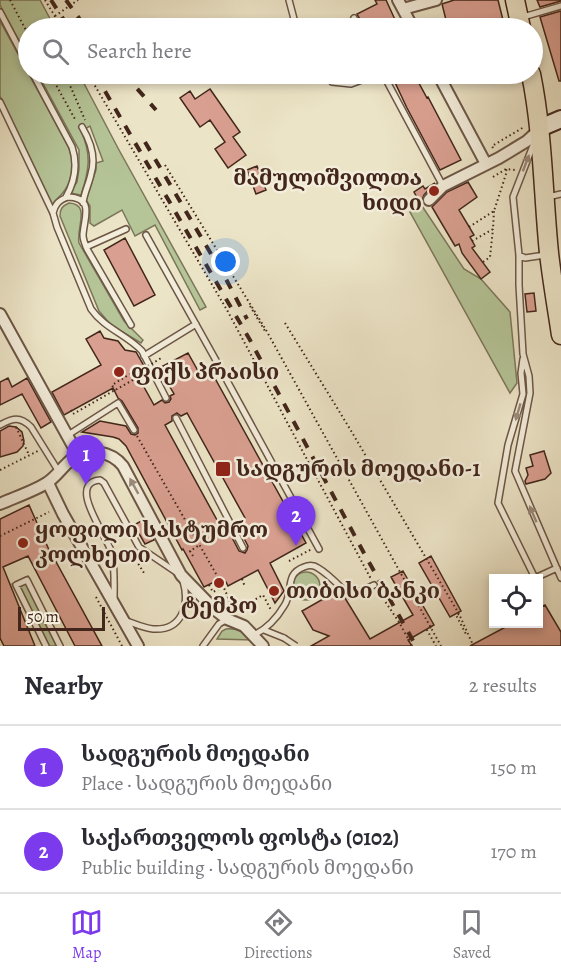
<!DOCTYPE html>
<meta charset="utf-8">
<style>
body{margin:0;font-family:Alegreya,"Noto Serif Georgian",serif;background:#f7f7f7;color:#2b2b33}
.controls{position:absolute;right:18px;bottom:18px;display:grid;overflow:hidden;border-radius:0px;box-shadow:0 3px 9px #0003}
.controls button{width:54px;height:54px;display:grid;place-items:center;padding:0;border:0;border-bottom:2px solid #e1e1e2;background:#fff;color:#2b2b33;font:30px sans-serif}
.scale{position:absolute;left:18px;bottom:15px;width:87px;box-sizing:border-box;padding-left:6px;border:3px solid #42261b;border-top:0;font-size:16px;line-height:21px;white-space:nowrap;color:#42261b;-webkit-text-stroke:4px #f3eddb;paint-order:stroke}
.you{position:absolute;left:226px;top:262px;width:21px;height:21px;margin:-15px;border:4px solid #fff;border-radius:50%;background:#1a73e8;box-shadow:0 0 0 9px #1a73e833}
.badge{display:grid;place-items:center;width:39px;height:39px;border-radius:50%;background:#7c3aed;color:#fff;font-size:20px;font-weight:700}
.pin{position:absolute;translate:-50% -50px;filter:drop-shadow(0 2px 3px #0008)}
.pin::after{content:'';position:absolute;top:32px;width:21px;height:18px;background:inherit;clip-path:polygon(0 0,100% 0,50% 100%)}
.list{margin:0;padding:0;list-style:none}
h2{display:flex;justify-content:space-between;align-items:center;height:78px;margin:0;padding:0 24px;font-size:26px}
h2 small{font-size:20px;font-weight:400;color:#7c7c81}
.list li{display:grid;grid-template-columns:39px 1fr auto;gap:18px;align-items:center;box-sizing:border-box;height:84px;padding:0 24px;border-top:2px solid #e1e1e2}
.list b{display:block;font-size:22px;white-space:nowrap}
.list p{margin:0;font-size:20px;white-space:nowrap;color:#7c7c81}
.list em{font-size:20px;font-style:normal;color:#7c7c81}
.icon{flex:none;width:33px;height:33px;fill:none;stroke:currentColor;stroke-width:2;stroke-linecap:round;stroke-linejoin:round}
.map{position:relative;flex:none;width:561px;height:646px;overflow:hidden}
.search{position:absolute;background:#fff;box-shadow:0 3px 9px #0003;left:18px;right:18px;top:18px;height:66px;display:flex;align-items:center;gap:15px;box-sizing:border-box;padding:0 21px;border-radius:33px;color:#7c7c81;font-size:22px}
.sheet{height:246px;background:#fff}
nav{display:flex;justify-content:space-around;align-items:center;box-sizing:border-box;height:84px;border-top:2px solid #e1e1e2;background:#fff;font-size:16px;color:#7c7c81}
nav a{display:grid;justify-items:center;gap:3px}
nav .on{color:#7c3aed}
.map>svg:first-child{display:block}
</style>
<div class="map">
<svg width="561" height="646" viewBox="0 0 561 646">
<rect width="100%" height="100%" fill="#ece4c7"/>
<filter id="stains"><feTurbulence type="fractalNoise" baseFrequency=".00333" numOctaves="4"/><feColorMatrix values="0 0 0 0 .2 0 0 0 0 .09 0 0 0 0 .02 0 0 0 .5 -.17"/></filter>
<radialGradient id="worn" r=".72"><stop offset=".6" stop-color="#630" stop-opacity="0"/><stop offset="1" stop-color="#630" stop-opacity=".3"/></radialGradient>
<path fill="#b5c598" stroke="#7c765a" stroke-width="1.5" d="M0,0H40L55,28H28V57L0,5Z
M0,21L69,148C74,162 73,178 65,190C61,196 56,199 52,205L0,96Z
M38,74H79L119,150L206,307L200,310L155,225L135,236L122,210L94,226L90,223V206L86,200L96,170V163L103,161L90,126L81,131C92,155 89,171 81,195L70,193L77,182L79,169V150Z
M69,203C91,204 76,228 79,243L124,321L143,340L141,343L111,325L99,311L60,216C60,209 62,206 69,203Z
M422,206L464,269L481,279L510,312L517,383L510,393L410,212Z
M292 586a14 14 0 1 1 28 0a14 14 0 1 1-28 0Z
M28,576L63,646H43L12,584Z
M226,629C237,628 244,632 252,640L217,639L222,631Z"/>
<path fill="#d99f90" stroke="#42261b" stroke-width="1.5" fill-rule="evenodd" d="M375,0H386L397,24L388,28H365L357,14L377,4Z
M454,0H498L505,28H448L442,4Z
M537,0H561V1L540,7Z
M561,11V81H559L540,17Z
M349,19L355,28H337L348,22L347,20Z
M391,74H414L427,98L428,97L461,160L440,170L407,108Z
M210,89L240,132L233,137L246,155L228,168L215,149L225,142L210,120L200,127L180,98L190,91L195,99Z
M257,166L266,190L256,194L247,170Z
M468,182L477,197L459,210L474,235L470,237L475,246L472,248L490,272L481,279L462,253L459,244L455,246L432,207L447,192Z
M435,183L424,195L422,200L419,201L414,192L423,186L425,189Z
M125,238L155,295L134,306L104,250Z
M534,293L536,311L527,312L525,294Z
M100,331L104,338L118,341L125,350L136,352L148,373L139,378L154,405L162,400L165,403L169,402L171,399L170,396L174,394L159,368L188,353L202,378L212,373L306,543L270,563L284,591L275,603L258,570L228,586L226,582L217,588L214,582L204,587L183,549L182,550L126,446L119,439L113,437L82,432L100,421L126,426L131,434L135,435L138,433V428L122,401L118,398L113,388L64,415L52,392L101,365L86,339ZM177,413L181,416L187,413L245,518L236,523L248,546L247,550L245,553L239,551L227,528L223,531L165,425L172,421V416Z
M8,378L12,387L27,378L51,422L41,428L22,394L0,405V382Z
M9,426L16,427L22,432L24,441L23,446L17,452L0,457V431Z
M544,451L551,473L545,479L526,484L525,481L528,475L526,468L533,466L530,455Z
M29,505L54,561L55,560L102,646H75L28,556L3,567L35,646H4L0,638V519Z
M143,520L154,540L145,544L134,525Z
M431,556L461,611L450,617L419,563Z
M403,571L434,625L408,640L412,646H311L329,636L313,630L302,611L332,594L330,592L336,589L345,598L370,639L413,615L391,577Z
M545,605L561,632V646H470L511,624H538V608Z"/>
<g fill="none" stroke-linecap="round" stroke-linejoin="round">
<g stroke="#6c5646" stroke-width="8">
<path id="lane" d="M289,0L294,19L300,28
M0,12L28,65
M523,17L561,6
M354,18L360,28
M33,74L72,147C78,165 75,181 66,197
M326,74L332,82L351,84L378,74
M383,74L443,186
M0,102L53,213L57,227L91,309C104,328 127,335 142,351L166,398
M82,127C91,142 96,158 91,174C89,184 84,193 83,203
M534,143L513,197L519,255V285L523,354L529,376L530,393L515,471L561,578
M548,197L561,194
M53,213C55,204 59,200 68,197C95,198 84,218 83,235C83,240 85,244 87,249L131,325
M146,235L213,355L319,549
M86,247L126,229
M519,255L525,258L545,255
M144,356L196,324
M523,359L521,373L523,394L508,445L498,503L535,578L557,568
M176,418L243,548
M0,425C13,418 20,416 31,427L59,472
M68,435L118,403L134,430
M114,600C114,585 115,569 112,554C109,538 65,483 100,480L104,483L139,547L176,572
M124,620C133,623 143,628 153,629C182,631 190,605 183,581
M264,630L284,638
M254,635C266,629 277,618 284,606C294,592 284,574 304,567C309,565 314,565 318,568C330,575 340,587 350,596L374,585
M46,646L16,585L27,580L60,646
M203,646L219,624L227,619"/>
</g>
<g stroke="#6c5646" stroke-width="14">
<path id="street" d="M398,0L413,28
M403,9L436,0
M438,74L486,164
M429,200L443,186L499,158L527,141L540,129
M0,314L78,455
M48,483L63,514L138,646
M0,504C13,498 37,490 48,482C57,476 63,466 72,459C88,447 111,451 123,466L181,575L214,609L227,619L244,626L263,646"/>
</g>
<g stroke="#42261b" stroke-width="20">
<path id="secondary" d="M540,128L561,119"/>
</g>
<g stroke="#42261b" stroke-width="21">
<path id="primary" d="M515,0L521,28
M531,74C543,133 543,193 549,253C552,280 557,308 561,335"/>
</g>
<path stroke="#42261b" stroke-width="2" stroke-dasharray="1.5 3" stroke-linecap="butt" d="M10,0L28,34
M45,0L62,28
M55,16L78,0
M55,19L56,28
M50,74L76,121
M65,74L85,120
M88,74L227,310L371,579
M493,148L492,146L524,127
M165,165L266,330L441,646
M493,177L506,169L515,170
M469,227L494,211L507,171L505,168
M472,241L493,229L494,211
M483,262L490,257L493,229
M250,306L265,331
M285,323L350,429L459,614L473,645
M115,391L112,385L135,371
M71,410L73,414L138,377
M16,427L29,455
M137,436L223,586C228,596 229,603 236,610
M0,470L38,451
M0,536L49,512
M193,556L190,551L198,546
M136,560L144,573
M289,561L312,549
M242,579L245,587
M209,585L213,592L222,587
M378,591L399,622L412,646
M96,597L122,646
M236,610L263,595L271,610
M459,614L456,615L467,636
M431,627L427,630L436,646"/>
<use href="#lane" stroke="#f3eddb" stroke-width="5"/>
<use href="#street" stroke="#f3eddb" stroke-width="10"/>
<use href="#secondary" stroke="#f3eddb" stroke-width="16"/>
<use href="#primary" stroke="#ece4c7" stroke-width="18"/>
<path stroke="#42261b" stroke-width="4" stroke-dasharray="10 10" stroke-linecap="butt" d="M51,0L69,28
M66,0L86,28
M95,74L250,340L365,555L416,646
M124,74L156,110
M145,142L227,281L247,319"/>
<g stroke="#6c5646" stroke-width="8" stroke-linecap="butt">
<path id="lane-bridge" d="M284,638L296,646"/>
</g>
<path stroke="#42261b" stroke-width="2" stroke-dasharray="1.5 3" stroke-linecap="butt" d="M138,377L136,373L163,357"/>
<use href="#lane-bridge" stroke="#f3eddb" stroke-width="5"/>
</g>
<defs><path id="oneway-solid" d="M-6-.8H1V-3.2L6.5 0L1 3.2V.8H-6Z" transform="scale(1.5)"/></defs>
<g fill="#9a8a7b">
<use href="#oneway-solid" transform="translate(526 163) rotate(-69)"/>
<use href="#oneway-solid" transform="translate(518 412) rotate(106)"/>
<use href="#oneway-solid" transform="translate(134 486) rotate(-119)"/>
<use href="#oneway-solid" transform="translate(533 514) rotate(-113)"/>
</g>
<g fill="#8f2418" stroke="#f3eddb" stroke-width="2">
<circle cx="434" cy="191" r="6"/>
<circle cx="119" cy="372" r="6"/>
<rect x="215" y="461" width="16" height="16" rx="3"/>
<circle cx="23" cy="543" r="6"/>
<circle cx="219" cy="583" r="6"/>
<circle cx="274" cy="591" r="6"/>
</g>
<g text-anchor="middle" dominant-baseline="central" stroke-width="5" stroke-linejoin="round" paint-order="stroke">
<g font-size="22" font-weight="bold" fill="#42261b" stroke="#f3eddb" text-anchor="start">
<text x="422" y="178" text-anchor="end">მამულიშვილთა<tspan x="422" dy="25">ხიდი</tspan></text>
<text x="131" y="372">ფიქს პრაისი</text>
<text x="236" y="469">სადგურის მოედანი-1</text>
<text x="35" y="530">ყოფილი სასტუმრო<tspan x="35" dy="25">კოლხეთი</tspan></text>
<text x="286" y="591">თიბისი ბანკი</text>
<text x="219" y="606" text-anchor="middle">ტემპო</text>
</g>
</g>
<rect width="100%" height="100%" filter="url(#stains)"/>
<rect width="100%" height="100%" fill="url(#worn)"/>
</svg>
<div class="controls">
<button><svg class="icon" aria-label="locate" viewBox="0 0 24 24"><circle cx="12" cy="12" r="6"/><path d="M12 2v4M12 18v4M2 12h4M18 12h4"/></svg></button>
</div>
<div class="scale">50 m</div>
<div class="you"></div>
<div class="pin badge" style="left:86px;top:485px">1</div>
<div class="pin badge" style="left:296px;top:546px">2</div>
<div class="search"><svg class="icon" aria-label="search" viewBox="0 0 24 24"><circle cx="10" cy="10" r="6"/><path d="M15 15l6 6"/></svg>Search here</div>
</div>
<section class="sheet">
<h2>Nearby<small>2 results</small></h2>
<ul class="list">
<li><span class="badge">1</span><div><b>სადგურის მოედანი</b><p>Place · სადგურის მოედანი</p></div><em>150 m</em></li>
<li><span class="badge">2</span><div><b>საქართველოს ფოსტა (0102)</b><p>Public building · სადგურის მოედანი</p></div><em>170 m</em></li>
</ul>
</section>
<nav>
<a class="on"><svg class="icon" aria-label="map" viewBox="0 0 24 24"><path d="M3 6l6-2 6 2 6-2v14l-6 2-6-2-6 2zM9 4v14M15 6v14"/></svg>Map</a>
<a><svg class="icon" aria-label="directions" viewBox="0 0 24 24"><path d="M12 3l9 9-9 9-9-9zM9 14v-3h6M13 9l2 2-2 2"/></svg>Directions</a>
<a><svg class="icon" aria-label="saved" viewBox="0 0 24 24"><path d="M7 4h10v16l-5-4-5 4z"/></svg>Saved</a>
</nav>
